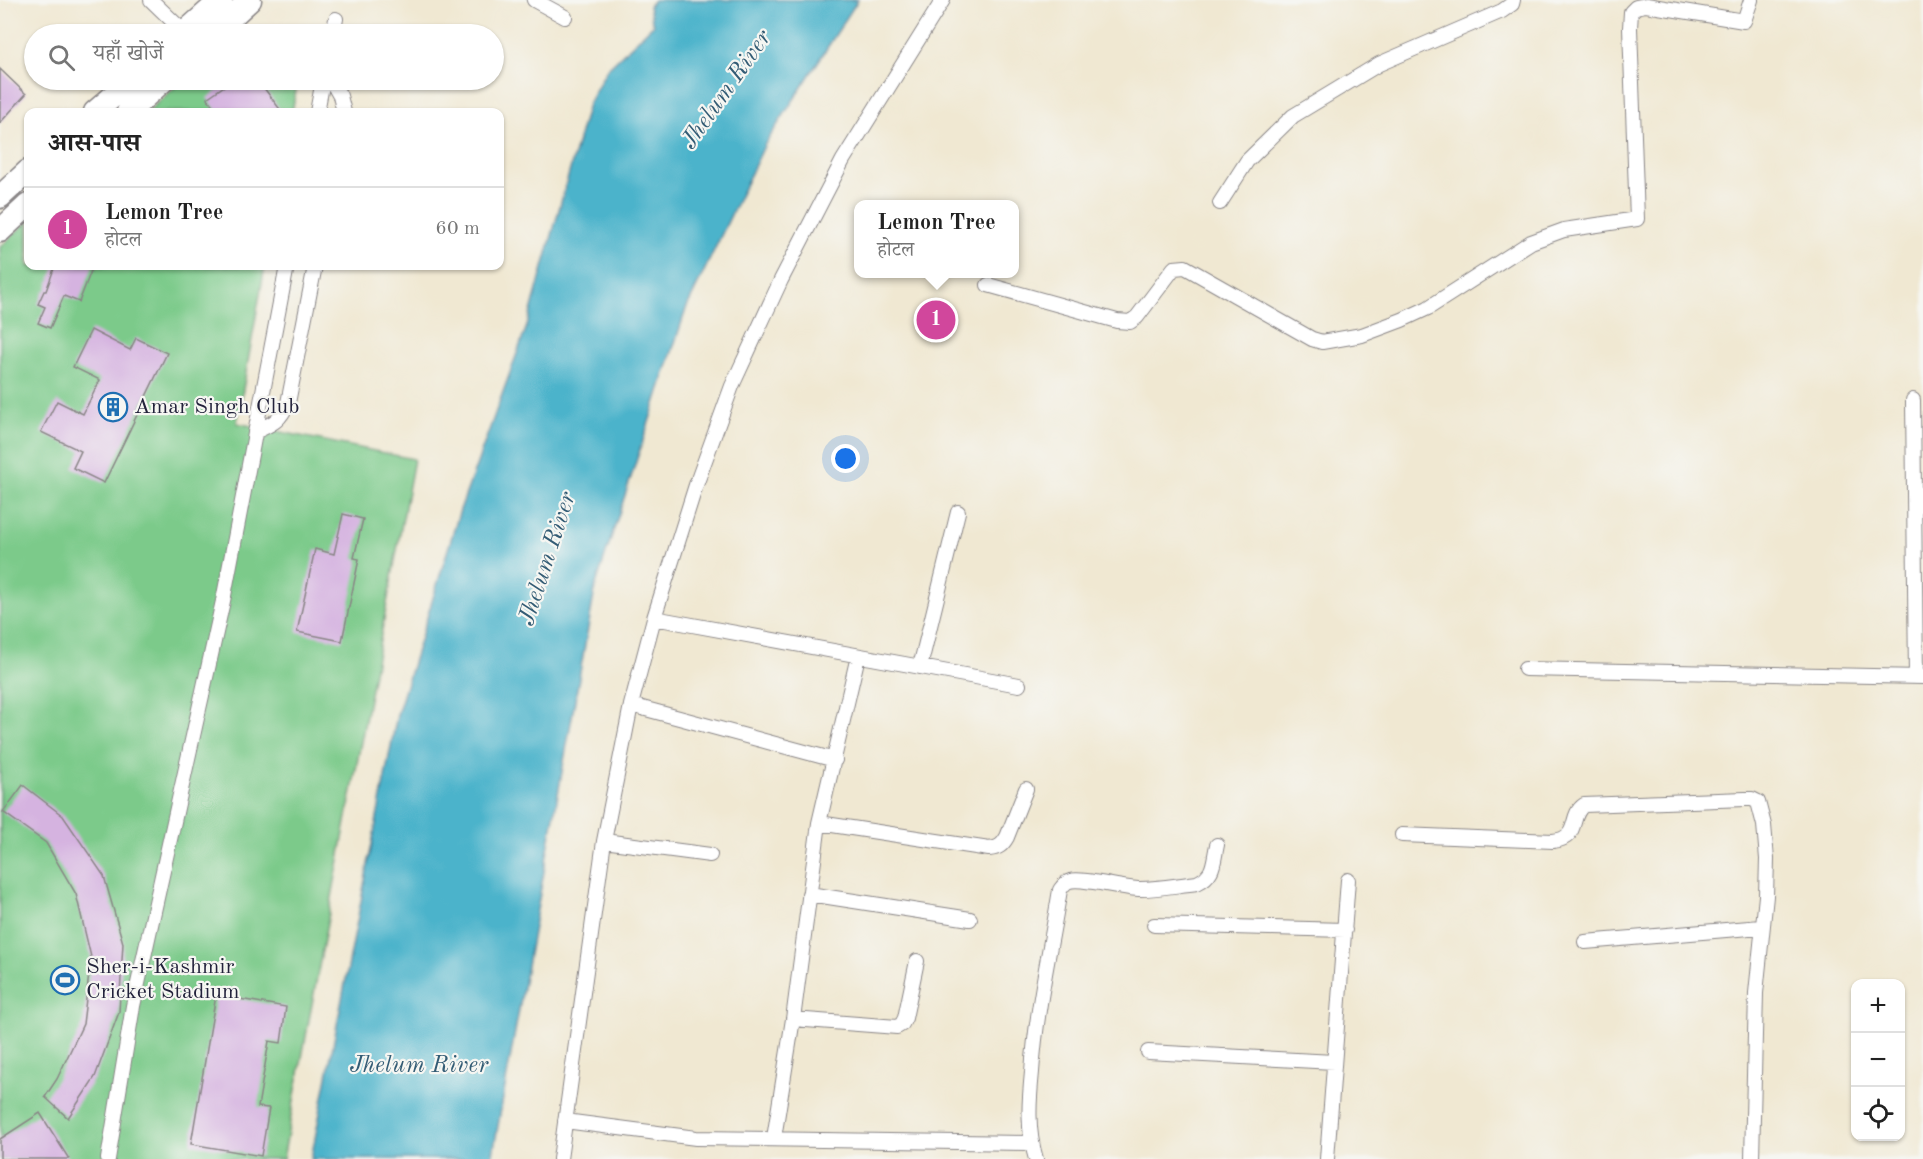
<!DOCTYPE html>
<html lang="hi">
<meta charset="utf-8">
<style>
body{margin:0;font-family:"Old Standard TT","Noto Serif Devanagari",serif;background:#f2f2f2;color:#222}
.controls{position:absolute;right:18px;bottom:18px;display:grid;overflow:hidden;border-radius:12px;box-shadow:0 2px 4px #0004}
.controls button{width:54px;height:54px;display:grid;place-items:center;padding:0;border:0;border-bottom:2px solid #e0e0e0;background:#fff;color:#222;font:30px sans-serif}
.you{position:absolute;left:846px;top:459px;width:21px;height:21px;margin:-15px;border:4px solid #fff;border-radius:50%;background:#1a73e8;box-shadow:0 0 0 9px #1a73e833}
.badge{display:grid;place-items:center;width:39px;height:39px;border-radius:50%;background:#1f6fb2;color:#fff;font-size:20px;font-weight:700}
.pin{position:absolute;translate:-50% -50%;border:3px solid #fff;box-shadow:0 2px 6px #0006}
.popup{position:absolute;left:854px;top:200px;width:165px;height:78px;box-sizing:border-box;display:grid;place-content:center;border-radius:12px;background:#fff;filter:drop-shadow(0 2px 4px #0005);font-size:20px;white-space:nowrap;color:#767676}
.popup b{font-size:22px;color:#222}
.popup::after{content:'';position:absolute;left:50%;top:100%;margin-left:-12px;border:12px solid transparent;border-top-color:#fff}
.list{margin:0;padding:0;list-style:none}
h2{display:flex;justify-content:space-between;align-items:center;height:78px;margin:0;padding:0 24px;font-size:26px}
h2 small{font-size:20px;font-weight:400;color:#767676}
.list li{display:grid;grid-template-columns:39px 1fr auto;gap:18px;align-items:center;box-sizing:border-box;height:84px;padding:0 24px;border-top:2px solid #e0e0e0}
.list b{display:block;font-size:22px;white-space:nowrap}
.list p{margin:0;font-size:20px;white-space:nowrap;color:#767676}
.list em{font-size:20px;font-style:normal;color:#767676}
.icon{flex:none;width:33px;height:33px;fill:none;stroke:currentColor;stroke-width:2;stroke-linecap:round;stroke-linejoin:round}
.map{position:relative;flex:none;width:1923px;height:1159px;overflow:hidden}
.search{position:absolute;background:#fff;box-shadow:0 2px 4px #0004;left:24px;top:24px;width:480px;height:66px;display:flex;align-items:center;gap:15px;box-sizing:border-box;padding:0 21px;border-radius:33px;color:#767676;font-size:22px}
.panel{position:absolute;background:#fff;box-shadow:0 2px 4px #0004;left:24px;top:108px;width:480px;height:162px;border-radius:12px}
.map>svg:first-child{display:block}
</style>
<div class="map">
<svg width="1923" height="1159" viewBox="0 0 1923 1159">
<rect width="100%" height="100%" fill="#f6f6f2"/>
<filter id="ink" filterUnits="userSpaceOnUse"><feTurbulence type="fractalNoise" baseFrequency=".0167" numOctaves="2"/><feDisplacementMap in="SourceGraphic" scale="12" xChannelSelector="R" yChannelSelector="G"/><feConvolveMatrix kernelMatrix="1 2 1 2 8 2 1 2 1" color-interpolation-filters="sRGB"/></filter>
<filter id="wash" filterUnits="userSpaceOnUse"><feTurbulence type="fractalNoise" baseFrequency=".008" numOctaves="4" result="noise"/><feDisplacementMap in="SourceGraphic" scale="24" xChannelSelector="R" yChannelSelector="G"/><feGaussianBlur stdDeviation="1.35" result="paint"/><feColorMatrix in="noise" values="0 0 0 0 0 0 0 0 0 0 0 0 0 0 0 0 0 1.4 0 .05"/><feComposite in="paint" operator="in"/></filter>
<g filter="url(#wash)">
<rect width="100%" height="100%" fill="#f0e8d2"/>
<path fill="#7bca8a" stroke="#4e7662" stroke-width="1.5" d="M183,80H298L292,112H147Z
M28,221V266H265L237,423L414,459L283,1159H0V247Z"/>
<path fill="#4cb3cb" stroke="#376a83" stroke-width="1.5" d="M654,0H858L765,144L686,309L596,584L492,1159H311L397,715L460,510L527,326L588,104L607,69L653,25L649,6Z"/>
<g id="blocks">
<path fill="#d5b3e0" d="M0,69L26,94L0,123Z
M233,80H258L282,112H218L207,98Z
M55,266H93L79,302L64,296L50,328L38,323L45,307L38,304L44,291H46Z
M91,330L130,350L136,338L167,353L104,483L73,468L81,451L41,432L57,401L83,414L100,380L73,367Z
M343,514L363,519L354,558L359,559L342,641L297,632L315,549L334,554Z
M23,785L63,816L104,876L123,943L119,1012L95,1077L68,1118L45,1097L57,1079L83,1024L91,957L76,894L46,843L3,812Z
M216,995L286,1007L281,1043L269,1041L258,1107L269,1108L261,1156L191,1144Z
M40,1113L69,1159H0V1139Z"/>
</g>
</g>
<g filter="url(#ink)">
<use href="#blocks" fill-opacity="0" stroke="#898586" stroke-width="1.5"/>
<g fill="none" stroke-linecap="round" stroke-linejoin="round">
<g stroke="#898586" stroke-width="16">
<path id="minor" d="M151,0L185,33
M534,0L565,17
M333,34L336,19
M331,80L340,96L344,112
M317,112L323,80
M1220,203L1247,161L1293,116L1379,64L1502,11L1512,4L1513,0
M988,285L1117,321L1130,322L1137,317L1174,268L1185,267L1312,339L1322,342L1362,335L1402,320L1428,308L1531,242L1564,230L1637,219L1630,28L1631,12L1636,7L1646,5L1744,21L1751,0
M1913,400L1916,677
M255,432C273,423 279,422 288,403L315,266
M654,618L1019,685
M920,667L958,512
M1525,669L1923,677
M631,705L835,760
M819,823L989,849C998,848 1002,846 1007,837L1026,789
M1402,835L1553,841C1581,838 1568,816 1584,805L1745,799H1752L1758,802L1764,825L1767,859L1766,896L1756,993L1752,1159
M604,841L710,855
M809,894L970,919
M1154,925L1345,930
M1585,942L1761,927
M793,1019L897,1027L902,1024L905,1018L917,961
M1148,1052L1334,1062
M565,1121L696,1138L1031,1143
M774,1138L793,1019L819,823L858,656
M108,1159L133,1006L223,601L287,266
M560,1159L604,841L631,705L654,618L696,485L732,386L781,280L843,160L943,0
M1036,1159C1027,1130 1029,1102 1032,1072C1036,1011 1050,951 1060,890C1063,886 1065,882 1070,881C1081,877 1124,889 1140,889C1159,889 1178,885 1197,883C1215,875 1213,862 1217,845
M1327,1159L1348,880"/>
</g>
<g stroke="#898586" stroke-width="25">
<path id="trunk" d="M183,34L221,0
M213,34L250,0
M95,112L132,80
M128,112L164,80
M0,197L28,171
M0,231L28,205"/>
</g>
<use href="#minor" stroke="#fff" stroke-width="14"/>
<use href="#trunk" stroke="#fff" stroke-width="22"/>
</g>
</g>
<defs>
<g id="building-ring" transform="scale(1.5)"><circle r="9.5" fill="#f6f6f2" stroke="#1f6fb2" stroke-width="1.5"/><path d="M-4-6H4V6H1V3H-1V6H-4ZM-2.5-4.3h1.7v1.8h-1.7ZM.8-4.3h1.7v1.8H.8ZM-2.5-1h1.7V.8h-1.7ZM.8-1h1.7V.8H.8Z" fill="#1f6fb2"/></g>
<g id="stadium-ring" transform="scale(1.5)"><circle r="9.5" fill="#f6f6f2" stroke="#1f6fb2" stroke-width="1.5"/><path d="M0-5a6.5 5 0 1 0 0 10a6.5 5 0 1 0 0-10ZM-3.5-1.8h7v3.6h-7Z" fill="#1f6fb2"/></g>
</defs>
<g fill-rule="evenodd">
<use href="#building-ring" x="113" y="407"/>
<use href="#stadium-ring" x="65" y="980"/>
</g>
<g text-anchor="middle" dominant-baseline="central" stroke-width="4.5" stroke-linejoin="round" paint-order="stroke">
<g font-size="22" fill="#22223b" stroke="#f6f6f2" text-anchor="start">
<text x="134" y="407">Amar Singh Club</text>
<text x="86" y="967">Sher-i-Kashmir<tspan x="86" dy="25">Cricket Stadium</tspan></text>
</g>
<g font-size="24" font-style="italic" fill="#335c75" stroke="#f6f6f2">
<text transform="translate(727 90) rotate(-55)">Jhelum River</text>
<text transform="translate(548 559) rotate(-72)">Jhelum River</text>
<text x="419" y="1066">Jhelum River</text>
</g>
</g>
</svg>
<div class="controls">
<button>+</button>
<button>−</button>
<button><svg class="icon" aria-label="locate" viewBox="0 0 24 24"><circle cx="12" cy="12" r="6"/><path d="M12 2v4M12 18v4M2 12h4M18 12h4"/></svg></button>
</div>
<div class="you"></div>
<div class="pin badge" style="left:936px;top:320px;background:#d1479c">1</div>
<div class="popup"><b>Lemon Tree</b>होटल</div>
<div class="search"><svg class="icon" aria-label="search" viewBox="0 0 24 24"><circle cx="10" cy="10" r="6"/><path d="M15 15l6 6"/></svg>यहाँ खोजें</div>
<section class="panel">
<h2>आस-पास<small></small></h2>
<ul class="list">
<li><span class="badge" style="background:#d1479c">1</span><div><b>Lemon Tree</b><p>होटल</p></div><em>60 m</em></li>
</ul>
</section>
</div>
